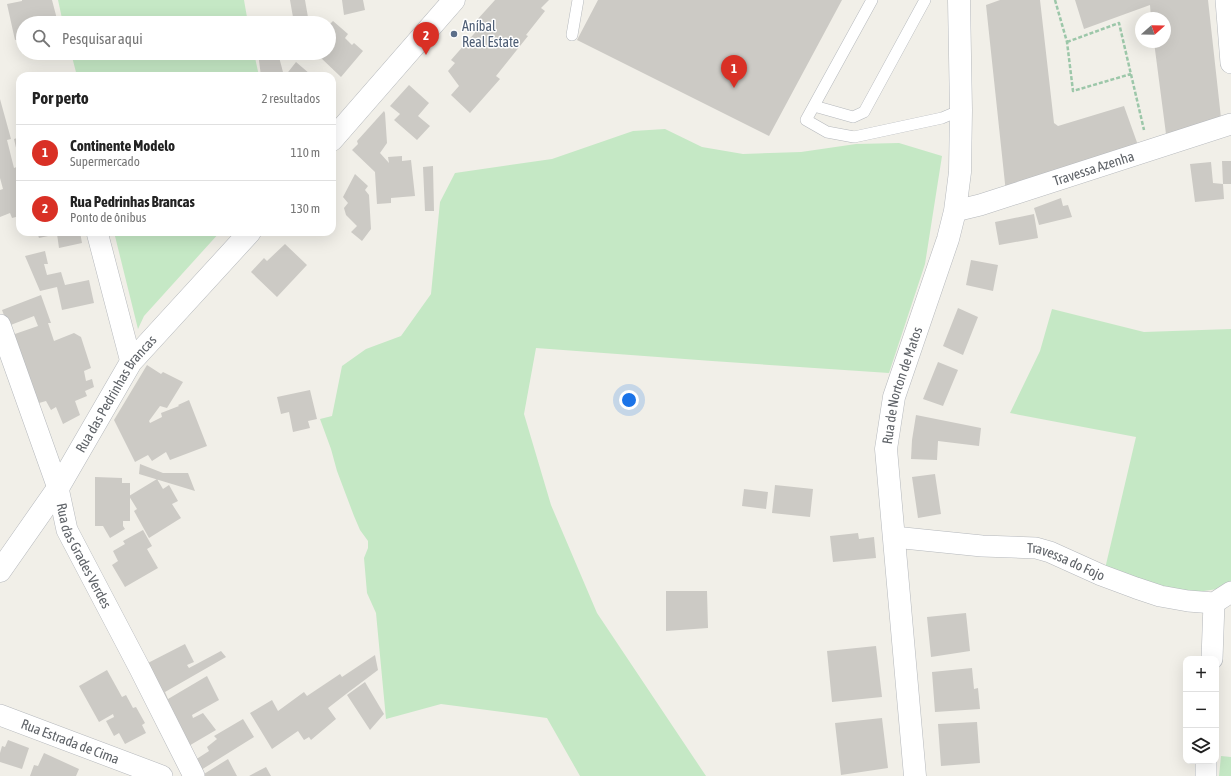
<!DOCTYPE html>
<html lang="pt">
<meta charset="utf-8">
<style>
body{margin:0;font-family:"Asap Condensed",sans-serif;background:#f6f6f6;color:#222}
.controls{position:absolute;right:12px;bottom:12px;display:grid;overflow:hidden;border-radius:8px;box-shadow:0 4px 16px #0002}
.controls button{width:36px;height:36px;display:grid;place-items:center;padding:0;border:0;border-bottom:1px solid #e0e0e0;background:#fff;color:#222;font:20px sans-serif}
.compass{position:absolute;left:1135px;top:12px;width:36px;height:36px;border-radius:50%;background:#fff;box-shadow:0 4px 16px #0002;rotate:70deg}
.you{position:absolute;left:629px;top:400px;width:14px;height:14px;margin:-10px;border:3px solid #fff;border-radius:50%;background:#1a73e8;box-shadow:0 0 0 6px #1a73e833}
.badge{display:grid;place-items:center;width:26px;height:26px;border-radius:50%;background:#d93025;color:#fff;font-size:13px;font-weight:700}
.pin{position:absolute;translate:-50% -33px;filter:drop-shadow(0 1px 2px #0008)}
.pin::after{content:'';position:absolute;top:21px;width:14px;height:12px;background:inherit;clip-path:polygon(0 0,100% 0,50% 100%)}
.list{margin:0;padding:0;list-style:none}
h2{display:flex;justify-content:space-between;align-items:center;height:52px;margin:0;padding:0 16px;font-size:17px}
h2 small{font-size:13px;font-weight:400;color:#767676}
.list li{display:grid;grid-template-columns:26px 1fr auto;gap:12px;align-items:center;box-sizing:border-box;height:56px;padding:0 16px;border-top:1px solid #e0e0e0}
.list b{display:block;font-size:15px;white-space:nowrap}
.list p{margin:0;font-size:13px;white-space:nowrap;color:#767676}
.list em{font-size:13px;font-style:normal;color:#767676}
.icon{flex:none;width:22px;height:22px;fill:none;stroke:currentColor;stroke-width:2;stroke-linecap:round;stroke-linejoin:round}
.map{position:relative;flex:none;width:1231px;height:776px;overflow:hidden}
.search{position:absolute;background:#fff;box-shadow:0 4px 16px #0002;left:16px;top:16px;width:320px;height:44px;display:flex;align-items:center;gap:10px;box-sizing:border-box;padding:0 14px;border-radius:22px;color:#767676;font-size:15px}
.panel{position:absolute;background:#fff;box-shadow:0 4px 16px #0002;left:16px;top:72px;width:320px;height:164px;border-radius:12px}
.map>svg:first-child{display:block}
</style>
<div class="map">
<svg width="1231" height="776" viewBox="0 0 1231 776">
<rect width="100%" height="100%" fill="#f1efe8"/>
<path fill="#c5e8c5" d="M58,0H244L248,23H63Z
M71,53H254L259,76H77Z
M665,129L702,147L743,154L801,152L856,144L899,143L942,156L925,264L889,373L712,361L536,348L524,414L551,505L597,613L706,776H580L547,718L441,704L386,719L376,613L367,593L364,558L368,548V541L360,530L354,516L337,471L331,449L320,419L332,416L342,366L366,349L401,336L431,294L440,202L455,173L552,159L633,131Z
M114,232H220L144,316L138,329Z
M1052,309L1144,332L1231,329V587L1197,592H1165L1104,573L1136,437L1010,413L1040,351Z
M1221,756L1231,757V776H1219Z"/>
<path fill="#cccac5" d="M22,0H52L58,23H23V38L15,40L7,4L22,1Z
M290,0H305L309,23H294Z
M342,0H363L365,10L344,15Z
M495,0H549L541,8L545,11L526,35L528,36L496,76L500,79L470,113L451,95L459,86L448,71L455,63L451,60L480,27L476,21Z
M598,0H842L769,136L577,40Z
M1000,0H1040L1054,123L1058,126L1124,106L1139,148L1006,193L986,5Z
M1075,0H1208L1221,118L1166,134L1154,42H1165V18H1151L1150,5L1084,29Z
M333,21L348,34L345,38L352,45L354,43L363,51L341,77L320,57L323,53H329V25Z
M258,53H278L284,76H261Z
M296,62L310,74V76H285Z
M409,85L429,103L418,116L430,126L417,140L394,120L400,114L390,106Z
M0,99L11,139L7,140L14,168L19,166L20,172V216L12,218L10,213L0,217V190L3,189L0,178Z
M384,111L385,113L387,143L380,153L389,163L388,157L402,156V161L411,160L415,196L391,198V203L377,204L375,172L352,150L358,144L357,141Z
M20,137V161H19L14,139Z
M1222,161H1231V184H1223L1224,199L1195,202L1190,164L1211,162L1213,183L1223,184Z
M433,166L434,211H425L423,167Z
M355,174L368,186L365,190L369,195L371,229L362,241L351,232L357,226L346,215L344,208L348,203L343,197Z
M1061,198L1063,206L1068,205L1072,217L1039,225L1034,208Z
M1034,214L1038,238L999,245L995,222Z
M37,232H80L82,243L59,248L57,234L39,238Z
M285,244L307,265L277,297L251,272L264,258L267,261Z
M45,251L48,264H44L47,275L61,272L65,285L89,280L94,303L62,310L57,287L40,291L25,256Z
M971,260L998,265L993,291L966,285Z
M41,295L51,323H48L54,341L74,333L81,337L91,368L84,371L86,381L92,379L94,387L85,391L87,396L75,401L80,415L63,424L56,407L51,410L46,401L39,403L12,335L38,326L34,316L8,326L2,310Z
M958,308L978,317L963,355L943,346Z
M938,362L958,370L943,406L923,399Z
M147,365L161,374L163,372L183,382L167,408L160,406L149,421L150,423L162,417L161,413L179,406L178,405L189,400L207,446L170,460L166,452L152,461L148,455L135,462L114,420Z
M310,390L317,419L308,421L310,428L293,432L289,412L281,414L277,397Z
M916,415L981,428L979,446L938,441L937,460L911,459L912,440Z
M140,464L163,473H188L195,491L139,474Z
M935,474L941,514L918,518L912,477Z
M95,477L122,478V483H130V521H123V526L125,529L110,538L103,526H95Z
M157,479L163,489L169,485L178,501L172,504L181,518L149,538L134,511L137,509L129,496Z
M775,485L813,489L810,517L772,513Z
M744,489L768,492L766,509L742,506Z
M143,530L152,546L147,549L158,568L125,587L112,565L118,561L113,551L125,544L123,541Z
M858,533L859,539L874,537L876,558L833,562L830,536Z
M666,591H707L708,628L666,631Z
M966,613L970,651L931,657L927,617Z
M185,644L194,662L187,665L189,668L221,651L226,657L165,692L168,699L207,676L219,700L192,715L193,718L203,713L216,730L187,747L144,665Z
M876,646L882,697L832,702L827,651Z
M375,655L378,670L350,691L328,708L336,719L311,740L309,737L304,740L298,731L272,749L250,713L272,700L278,711L304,692L307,696L340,674L342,677Z
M972,668L974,689L978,688L980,709L935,712L932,672Z
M107,670L122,697L126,695L133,708L136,707L145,723L142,725L146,733L125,744L119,733L114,736L106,721L114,717L113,714L99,722L79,686Z
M365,682L384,714L370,730L347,695Z
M882,718L888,768L841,775L835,723Z
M243,719L254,737L201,770L195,760L209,751L207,747L217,739L214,736Z
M977,722L980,763L941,766L938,724Z
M8,740L29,748L22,769L0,762V753L2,746L5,747Z
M44,753L79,769L76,776H30L34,765L38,766Z
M228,759L237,776H205L204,774Z
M266,767L271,776H249Z"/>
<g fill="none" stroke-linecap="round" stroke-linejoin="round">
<g stroke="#b5b8bc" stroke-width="12">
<path id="service" d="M872,0L806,120L827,132L854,137L942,118L961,110
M572,35L578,0
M814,106L853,117L864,112L925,0"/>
</g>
<g stroke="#b5b8bc" stroke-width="22">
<g id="minor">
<path d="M1226,0L1231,63"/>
<path id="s1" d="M955,211L980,205L1231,124"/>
<path d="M97,232L131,362"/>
<path id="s2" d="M0,325L58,488L67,530L140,669L194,776"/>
<path id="s3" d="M894,537L982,546L1036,548L1050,552L1101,575L1136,588L1160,596L1188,601L1214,603L1231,592"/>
<path d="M1212,659L1214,603"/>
<path id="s4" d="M0,715L162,776"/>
<path d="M1206,776V761"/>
</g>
</g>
<g stroke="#b5b8bc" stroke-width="23">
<g id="tertiary">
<path d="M332,140L454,0"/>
<path id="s5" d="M0,571L58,488L131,362L250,232"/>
<path id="s6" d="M915,776L886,449L894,397L948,239L955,211L960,172L961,110L959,0"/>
</g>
</g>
<path stroke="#9cc7a9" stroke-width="2.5" stroke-dasharray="4 2" stroke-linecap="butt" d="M1055,0L1067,42L1073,91L1131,74
M1067,42L1119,23L1144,130"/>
<use href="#service" stroke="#fff" stroke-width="11"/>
<use href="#minor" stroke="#fff" stroke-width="21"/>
<use href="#tertiary" stroke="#fff" stroke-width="22"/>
</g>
<circle fill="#5c6f8a" stroke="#fff" stroke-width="1.5" cx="454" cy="34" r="4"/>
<g text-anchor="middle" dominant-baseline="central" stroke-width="3" stroke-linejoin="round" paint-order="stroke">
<g font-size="14" fill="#4e5e75" stroke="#fff" text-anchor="start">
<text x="462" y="26">Aníbal<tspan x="462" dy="16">Real Estate</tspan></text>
</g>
<g font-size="14" fill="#5f6368" stroke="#fff">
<text stroke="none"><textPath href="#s1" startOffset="145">Travessa Azenha</textPath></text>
<text stroke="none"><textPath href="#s6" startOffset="394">Rua de Norton de Matos</textPath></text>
<text stroke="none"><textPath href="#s5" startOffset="212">Rua das Pedrinhas Brancas</textPath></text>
<text stroke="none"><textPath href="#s2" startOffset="246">Rua das Grades Verdes</textPath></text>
<text stroke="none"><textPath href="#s3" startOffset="175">Travessa do Fojo</textPath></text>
<text stroke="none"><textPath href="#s4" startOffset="75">Rua Estrada de Cima</textPath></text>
</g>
</g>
</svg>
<div class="controls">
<button>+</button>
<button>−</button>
<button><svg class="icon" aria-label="layers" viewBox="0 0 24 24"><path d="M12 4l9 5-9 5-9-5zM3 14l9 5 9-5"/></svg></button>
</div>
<svg class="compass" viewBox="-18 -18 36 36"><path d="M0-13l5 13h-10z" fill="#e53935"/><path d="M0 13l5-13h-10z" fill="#767676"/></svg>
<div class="you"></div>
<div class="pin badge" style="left:734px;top:88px">1</div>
<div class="pin badge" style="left:426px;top:55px">2</div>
<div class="search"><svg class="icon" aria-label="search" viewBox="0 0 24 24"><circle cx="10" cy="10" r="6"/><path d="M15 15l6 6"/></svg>Pesquisar aqui</div>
<section class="panel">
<h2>Por perto<small>2 resultados</small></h2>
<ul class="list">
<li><span class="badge">1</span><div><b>Continente Modelo</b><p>Supermercado</p></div><em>110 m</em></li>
<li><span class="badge">2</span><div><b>Rua Pedrinhas Brancas</b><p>Ponto de ônibus</p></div><em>130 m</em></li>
</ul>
</section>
</div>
